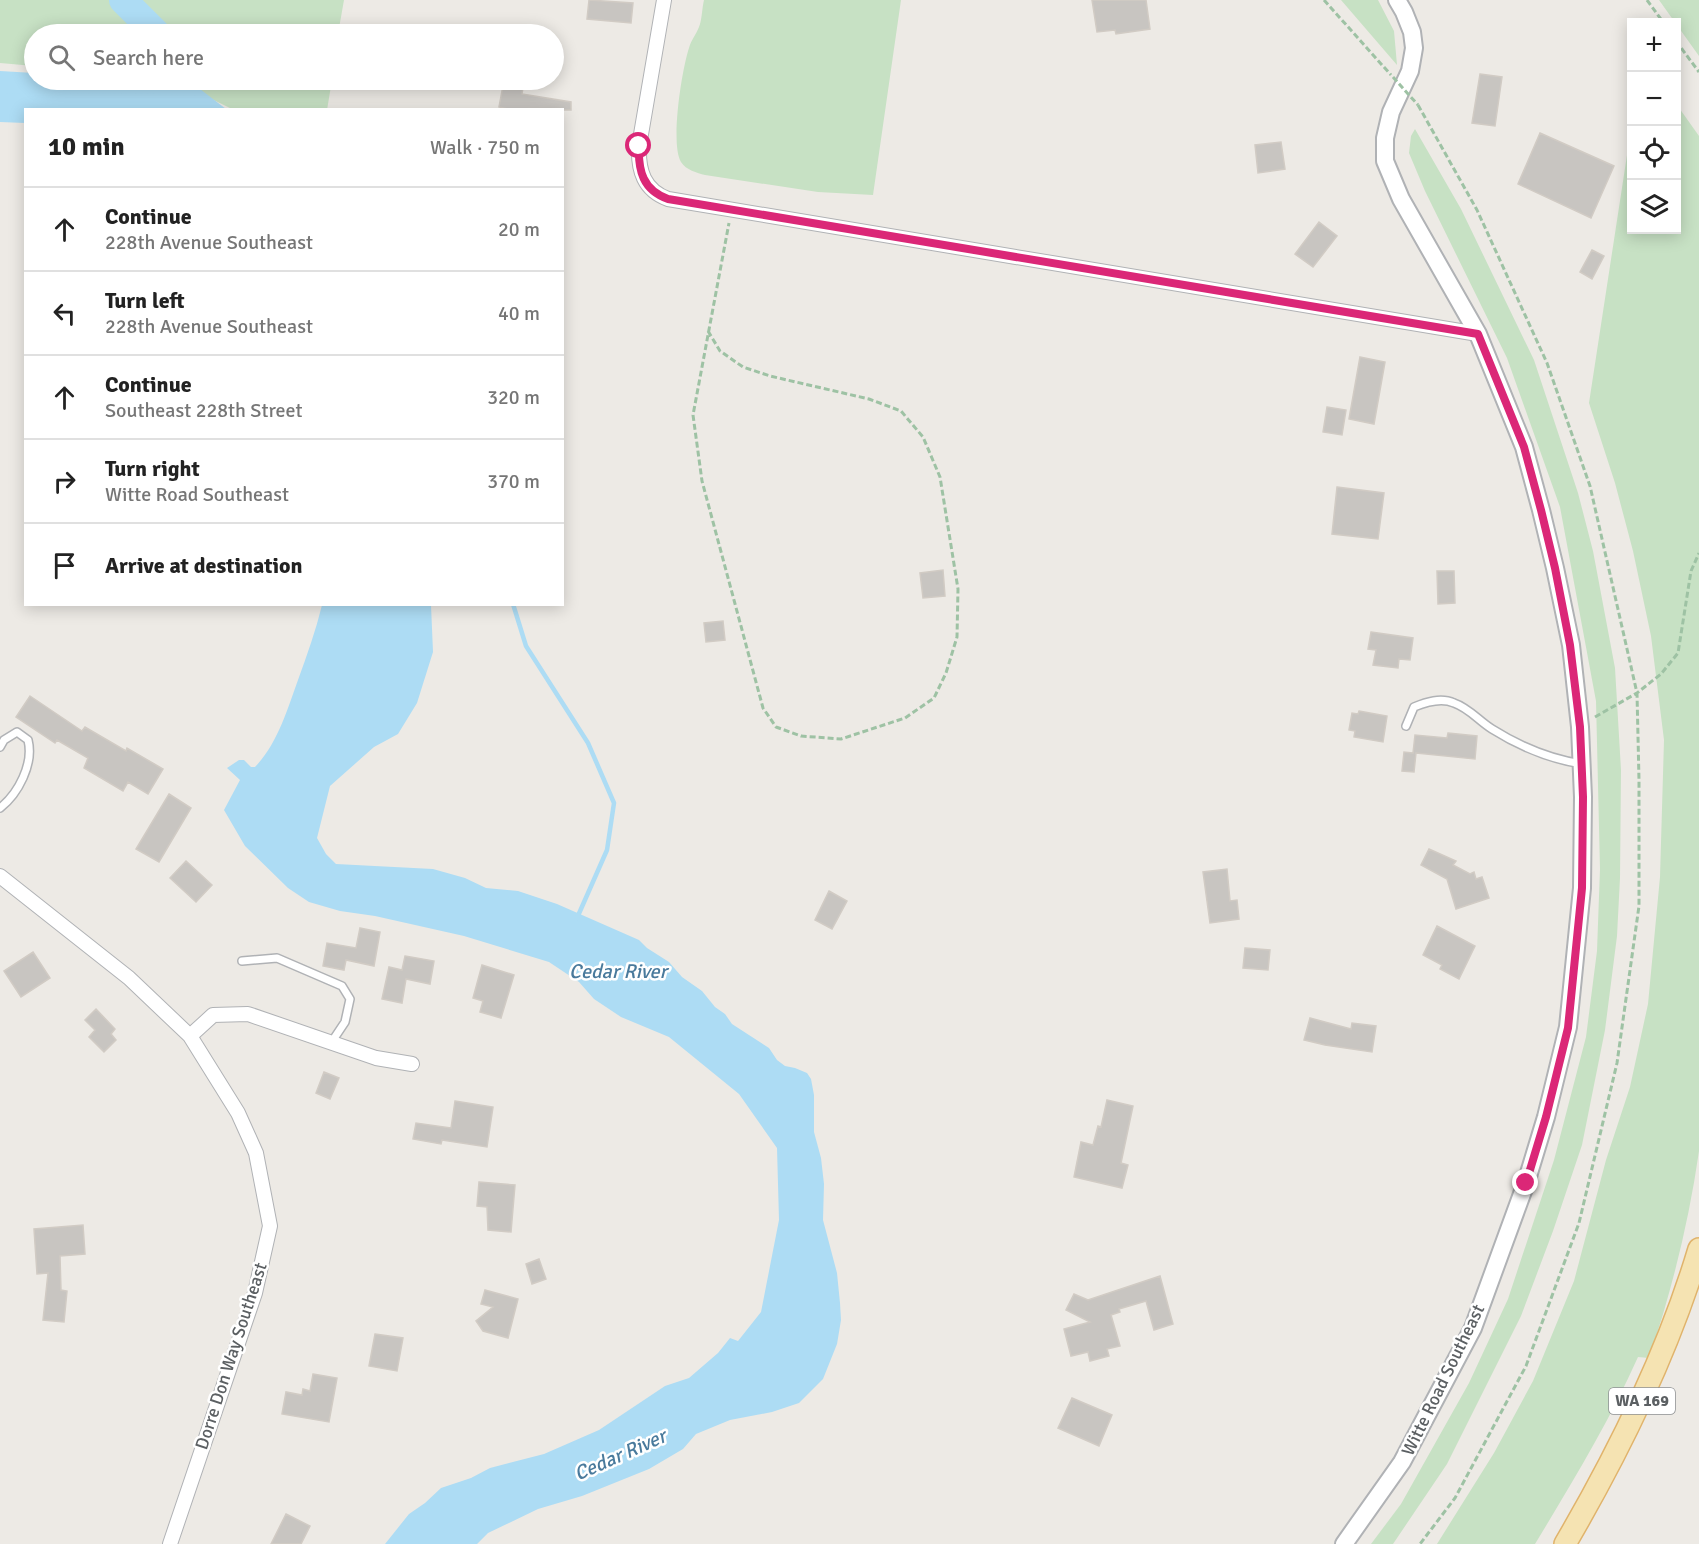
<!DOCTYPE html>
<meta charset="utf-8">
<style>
body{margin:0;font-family:Signika,sans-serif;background:#f6f6f6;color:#222}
.controls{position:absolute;right:18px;top:18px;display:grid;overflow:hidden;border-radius:0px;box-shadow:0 3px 15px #0003}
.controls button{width:54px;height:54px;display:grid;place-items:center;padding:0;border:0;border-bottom:2px solid #e0e0e0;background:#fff;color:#222;font:30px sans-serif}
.stop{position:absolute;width:18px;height:18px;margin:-14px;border:4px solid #db2777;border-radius:50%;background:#fff}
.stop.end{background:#db2777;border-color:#fff;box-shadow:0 2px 6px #0008}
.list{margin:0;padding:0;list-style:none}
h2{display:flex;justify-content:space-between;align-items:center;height:78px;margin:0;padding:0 24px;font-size:26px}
h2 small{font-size:20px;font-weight:400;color:#767676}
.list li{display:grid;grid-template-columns:39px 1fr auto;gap:18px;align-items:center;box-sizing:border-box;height:84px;padding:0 24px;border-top:2px solid #e0e0e0}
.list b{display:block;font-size:22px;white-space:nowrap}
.list p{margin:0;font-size:20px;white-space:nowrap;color:#767676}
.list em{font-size:20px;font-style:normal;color:#767676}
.icon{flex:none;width:33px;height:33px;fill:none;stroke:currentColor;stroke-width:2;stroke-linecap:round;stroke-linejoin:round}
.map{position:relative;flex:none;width:1699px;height:1544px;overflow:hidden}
.search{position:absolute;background:#fff;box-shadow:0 3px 15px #0003;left:24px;top:24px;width:540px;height:66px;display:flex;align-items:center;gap:15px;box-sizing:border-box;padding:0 21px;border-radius:33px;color:#767676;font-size:22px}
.panel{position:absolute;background:#fff;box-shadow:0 3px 15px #0003;left:24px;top:108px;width:540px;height:498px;border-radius:0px}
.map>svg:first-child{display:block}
</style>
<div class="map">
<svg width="1699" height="1544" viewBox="0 0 1699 1544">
<rect width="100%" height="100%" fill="#edeae5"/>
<path fill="#c7e1c4" d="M0,0H344L338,34H34V66L0,63Z
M704,0H901L873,195L818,192L705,175C697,173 686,170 681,162C670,144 682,69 689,48C691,40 696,35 699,27C702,20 702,8 704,0Z
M1341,0H1378L1394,31L1397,65Z
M1659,0H1699V56Z
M136,80H332L327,110L232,109L191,89Z
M1677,105L1699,136V1151C1689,1221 1672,1290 1649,1358L1638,1357C1609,1422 1572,1483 1535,1544H1437L1494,1453L1533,1381L1574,1281L1606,1160L1630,1087L1648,1004L1660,877L1664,740L1651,636L1633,551L1615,483L1589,403L1631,129L1632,230H1676Z
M1415,129L1461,209L1534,360L1578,493L1593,551L1615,668L1621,770L1620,878L1617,936L1605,1030L1582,1145L1553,1231L1521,1316L1447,1464L1393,1544H1371L1401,1504L1469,1383L1508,1299L1554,1160L1586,1037L1597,951L1600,869L1596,701L1560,507L1507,358L1425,191L1409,153L1411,136Z"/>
<path fill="#addcf4" d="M0,71L34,73V80H74L120,84L130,80H182L200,89L226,109L109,110L81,105L75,109L26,110L25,123L0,122Z
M322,605H431L433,652L417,703L398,734L374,747L330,786L317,838L326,854L336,864L433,869L465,878L486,888L518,891L557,904L639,940L647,948L669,962L682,977L702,991L715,1007L725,1014L732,1024L769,1048L777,1060L785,1066L795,1068L807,1073L811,1079L814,1095V1132L821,1158L824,1184L823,1220L837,1273L840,1303L841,1320L837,1344L823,1379L799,1403L772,1412L730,1420L696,1434L683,1449L649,1469L582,1496L538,1509L488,1533L477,1544H385L409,1514L425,1503L441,1488L471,1478L490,1468L544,1454L599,1430L665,1386L689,1378L718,1353L730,1338L738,1341L761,1312L779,1220L777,1148L739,1094L669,1037L621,1017L594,999L579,982L549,962L464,936L375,916L340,911L309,902L288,888L245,846L224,810L240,780L227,768L239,760H244L251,767H255C278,743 287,710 298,680C307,655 316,630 322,605Z"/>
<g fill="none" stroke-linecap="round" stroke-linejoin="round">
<path stroke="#addcf4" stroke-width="4.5" d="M513,604L526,646L588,743L614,803L607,850L577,918"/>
<path stroke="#addcf4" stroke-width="28" d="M123,0L157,34
M0,108L133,107L198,110"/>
</g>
<path fill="#c8c5c1" stroke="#d1cbc4" stroke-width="1.5" d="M589,0L633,3L631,23L587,19Z
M1092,0H1146L1150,29L1116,34L1115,30L1097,32Z
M1480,74L1502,77L1495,126L1472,123Z
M504,80L524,81L522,94L571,102V110H512L499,107Z
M1540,133L1614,166L1591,218L1518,184Z
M1281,142L1285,169L1258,173L1255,145Z
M1319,222L1337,236L1313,267L1295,254Z
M1592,250L1604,256L1592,279L1580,272Z
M1360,357L1385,362L1374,424L1349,419Z
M1327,407L1346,410L1342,435L1323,432Z
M1337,487L1384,493L1378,539L1332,534Z
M943,570L945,596L923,598L920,573Z
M1437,571H1454L1455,603L1438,604Z
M723,621L725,640L706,642L704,623Z
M1371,632L1413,638L1410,660L1399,659L1398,668L1373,665L1376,650L1368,649Z
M30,696L82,731L85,727L126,751L127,748L163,769L148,794L128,782L123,791L84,768L88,758L57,740L55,743L16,717Z
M1359,711L1387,716L1383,742L1354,737L1355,731L1349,730L1352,713L1358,714Z
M1448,733L1477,736L1475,759L1416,753L1414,772L1402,771L1404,752L1413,753L1415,735L1447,738Z
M169,794L191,808L159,862L136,849Z
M1429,849L1456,861L1453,865L1470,874L1474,872L1476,879L1482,877L1489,898L1456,909L1447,879L1421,865Z
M186,861L212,885L196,902L170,878Z
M1227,869L1230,901L1237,900L1239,919L1210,923L1203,872Z
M829,891L847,901L832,929L815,920Z
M1437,926L1475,946L1459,979L1440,969L1442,965L1423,955Z
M360,928L380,932L374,966L346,960L344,970L323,966L327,943L356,948Z
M1245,948L1270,950L1268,970L1243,968Z
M33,952L50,978L21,997L4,971Z
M405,956L434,961L430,984L406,979L402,1003L382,999L389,967L402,970Z
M482,965L514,975L501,1018L480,1012L483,1001L473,998Z
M96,1009L115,1029L111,1034L116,1040L104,1052L89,1037L95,1030L85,1020Z
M1310,1018L1351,1029L1352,1023L1376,1026L1372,1052L1325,1045L1304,1040Z
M324,1072L339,1078L330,1099L316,1093Z
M1107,1100L1133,1106L1121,1163L1128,1165L1122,1188L1074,1177L1081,1142L1093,1145L1098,1126L1101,1127Z
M455,1101L493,1107L487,1147L442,1140L441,1144L413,1139L416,1123L451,1128Z
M479,1182L515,1185L511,1232L488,1230L487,1207L477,1206Z
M83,1225L85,1254L60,1256L61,1290L67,1291L64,1322L43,1320L48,1273L37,1274L34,1229Z
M539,1259L546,1279L532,1284L526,1264Z
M1160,1276L1173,1324L1154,1330L1146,1301L1119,1309L1120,1312L1111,1315L1120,1346L1107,1349L1109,1356L1090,1361L1088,1352L1071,1356L1064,1329L1090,1322L1066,1310L1074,1294L1088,1300Z
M485,1290L518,1299L508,1338L483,1331L476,1321L493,1307L481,1304Z
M375,1334L403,1338L397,1371L369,1366Z
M313,1374L337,1378L329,1422L282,1414L286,1392L302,1395L303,1389L310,1391Z
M1072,1398L1112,1415L1099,1446L1058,1428Z
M286,1514L310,1526L301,1544H271Z"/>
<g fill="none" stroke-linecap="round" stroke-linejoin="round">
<g stroke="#b0b2b5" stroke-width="10">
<path id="service" d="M1406,726L1414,707C1426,702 1441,697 1454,703C1469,708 1479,721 1492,729C1519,746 1550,759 1582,764
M0,747L4,740L17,732L28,740C34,764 18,794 0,808
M242,961L277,958L342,986L350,999L345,1022L331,1043"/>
</g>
<g stroke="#b0b2b5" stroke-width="16">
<path id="minor" d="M664,0L639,146C638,171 644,190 668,199L1478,334
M0,876L129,978L190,1036L238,1113L256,1153L270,1226L255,1293L170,1544
M190,1036L213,1015L248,1014L376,1058L412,1064"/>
</g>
<g stroke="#b0b2b5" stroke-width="20">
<path id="tertiary" d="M1344,1544L1402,1462L1473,1328L1526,1183L1546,1117L1568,1027L1582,888L1583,797L1580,727L1571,645L1555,568L1541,510L1524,447L1478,334L1401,199L1385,161V138L1391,112L1410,71L1414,48L1412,32L1404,12L1397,0"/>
</g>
<g stroke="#e0b36b" stroke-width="24">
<path id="primary" d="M1565,1544C1620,1450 1668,1353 1699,1249"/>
</g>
<path stroke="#9ec2a4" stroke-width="3" stroke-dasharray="6 3" stroke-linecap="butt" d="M1324,0L1391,75
M1647,0L1663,22
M1676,41L1699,72
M1418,105L1477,210L1547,363L1590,486L1637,693L1639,780V906L1617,1063L1579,1223L1526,1366L1455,1498L1420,1544
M708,331L720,351L743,367L770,376L869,399L901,411L923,437L940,477L958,589L957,637L946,673L934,698L905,718L841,739L801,736L776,727L763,708L702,481L693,415L729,223
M1595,717L1637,693L1661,674L1678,653L1691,571L1699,553"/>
<use href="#service" stroke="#fff" stroke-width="7"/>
<use href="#minor" stroke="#fff" stroke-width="14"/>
<use href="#tertiary" stroke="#fff" stroke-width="16"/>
<use href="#primary" stroke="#f5e3b2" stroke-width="21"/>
<path stroke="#9ec2a4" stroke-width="3" stroke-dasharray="6 3" stroke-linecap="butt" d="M1393,77L1418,105"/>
</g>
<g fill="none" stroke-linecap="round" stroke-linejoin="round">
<path stroke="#db2777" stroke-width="8" d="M639,146C638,171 643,190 668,199L1478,334L1524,447L1541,510L1555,568L1570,645L1580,727L1583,797L1582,888L1568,1028L1546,1117L1526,1183"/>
</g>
<g text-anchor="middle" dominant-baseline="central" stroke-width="5" stroke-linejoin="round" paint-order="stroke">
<rect fill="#fff" stroke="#8d9092" stroke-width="1.5" x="1609" y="1388" width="66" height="26" rx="4.5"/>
<g font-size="16" font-weight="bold" fill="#5c6063">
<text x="1642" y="1401">WA 169</text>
</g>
<g font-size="18" fill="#5c6063" stroke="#fff">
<text transform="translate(231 1356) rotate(-72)">Dorre Don Way Southeast</text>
<text transform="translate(1443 1380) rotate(-64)">Witte Road Southeast</text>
</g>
<g font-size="20" font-style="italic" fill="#497a9c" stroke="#fff">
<text x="618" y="971">Cedar River</text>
<text transform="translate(620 1455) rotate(-24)">Cedar River</text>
</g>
</g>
</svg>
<div class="controls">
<button>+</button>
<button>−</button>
<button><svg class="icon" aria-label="locate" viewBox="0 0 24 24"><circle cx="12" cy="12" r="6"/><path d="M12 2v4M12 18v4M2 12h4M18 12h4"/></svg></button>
<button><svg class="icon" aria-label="layers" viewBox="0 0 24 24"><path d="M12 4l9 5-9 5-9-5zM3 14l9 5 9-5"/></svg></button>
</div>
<div class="stop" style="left:639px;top:146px"></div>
<div class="stop end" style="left:1526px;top:1183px"></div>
<div class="search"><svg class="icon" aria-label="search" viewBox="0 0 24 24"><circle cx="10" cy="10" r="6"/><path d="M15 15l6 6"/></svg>Search here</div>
<section class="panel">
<h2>10 min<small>Walk · 750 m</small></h2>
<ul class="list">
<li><svg class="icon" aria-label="ahead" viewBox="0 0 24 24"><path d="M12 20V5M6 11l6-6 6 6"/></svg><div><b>Continue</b><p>228th Avenue Southeast</p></div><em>20 m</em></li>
<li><svg class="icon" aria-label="left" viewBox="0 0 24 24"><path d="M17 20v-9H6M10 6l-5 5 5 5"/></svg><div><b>Turn left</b><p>228th Avenue Southeast</p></div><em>40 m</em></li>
<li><svg class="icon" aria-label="ahead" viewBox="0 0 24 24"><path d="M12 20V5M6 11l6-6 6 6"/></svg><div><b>Continue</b><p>Southeast 228th Street</p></div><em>320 m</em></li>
<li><svg class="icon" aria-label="right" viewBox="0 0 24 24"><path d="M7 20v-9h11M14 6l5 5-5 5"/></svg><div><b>Turn right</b><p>Witte Road Southeast</p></div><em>370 m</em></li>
<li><svg class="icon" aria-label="arrive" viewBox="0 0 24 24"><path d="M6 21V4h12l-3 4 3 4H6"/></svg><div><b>Arrive at destination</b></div></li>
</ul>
</section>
</div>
